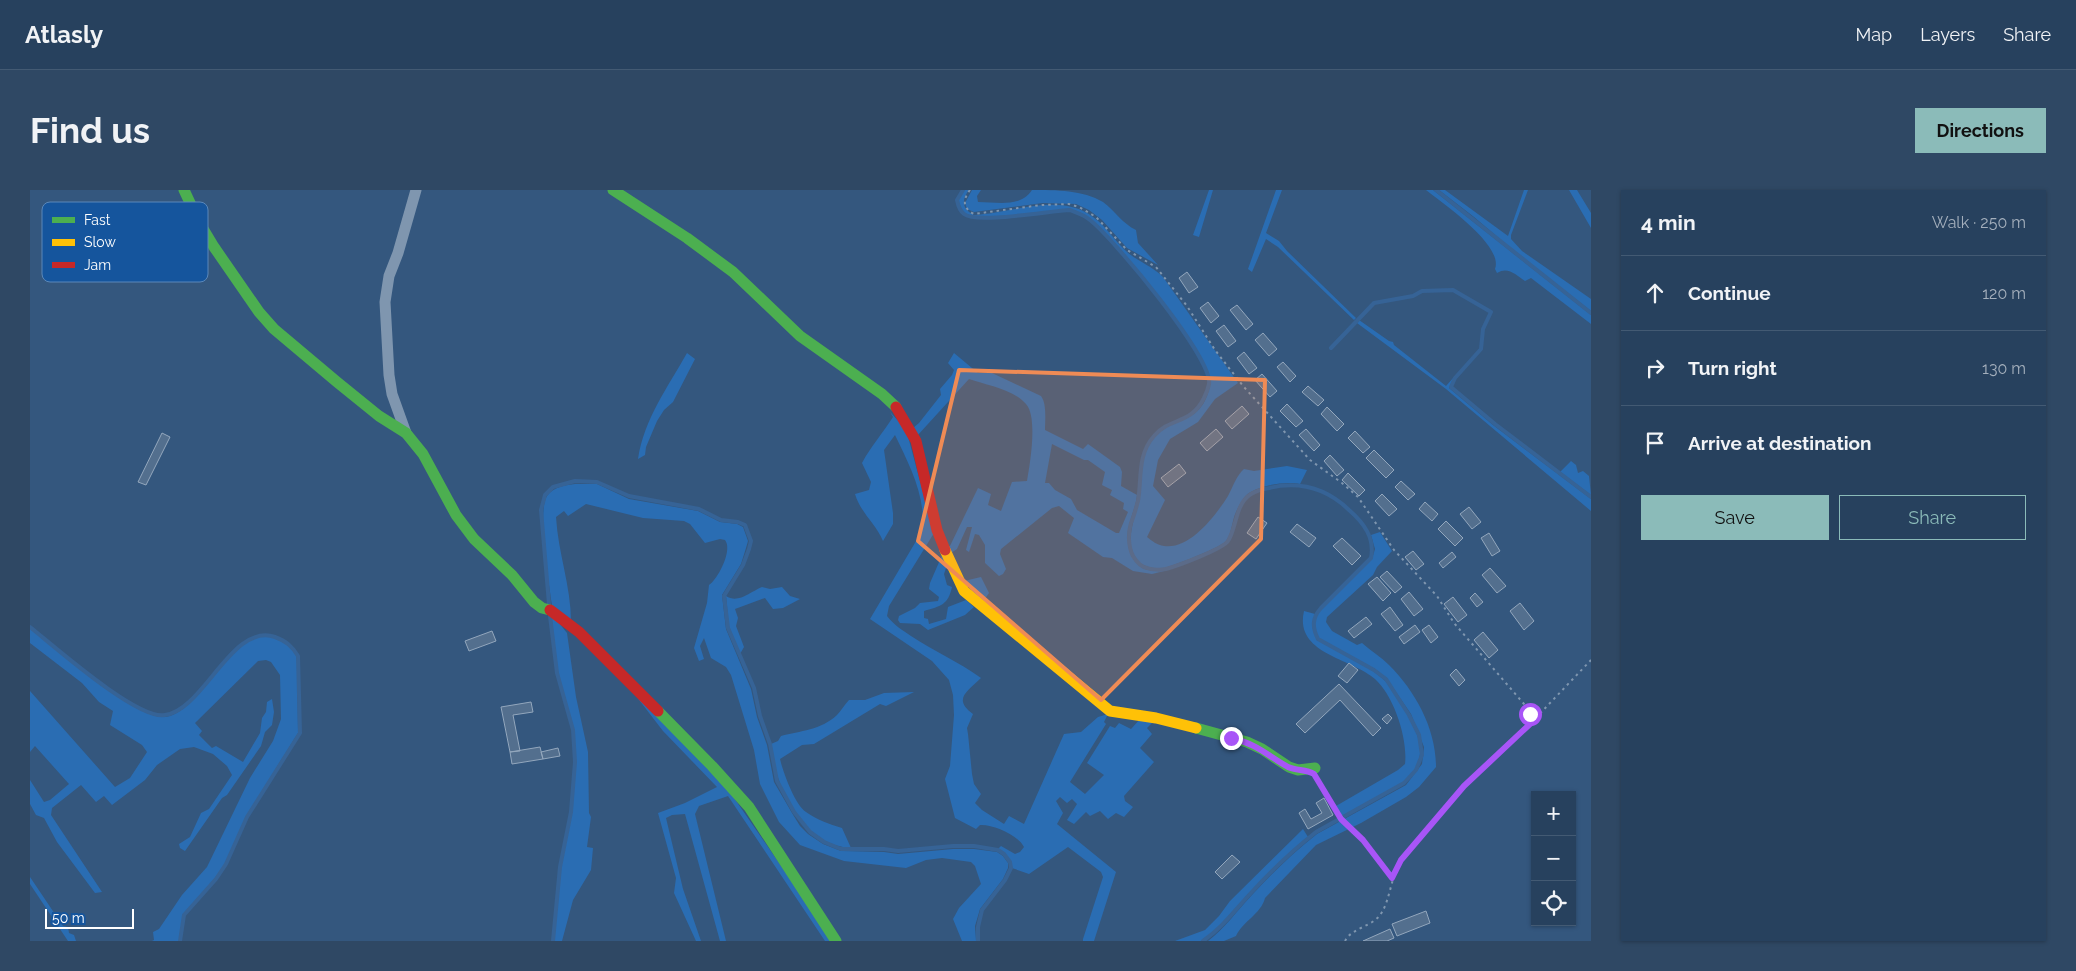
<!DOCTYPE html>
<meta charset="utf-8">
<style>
body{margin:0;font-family:Raleway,sans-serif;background:#2f4864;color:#f1f3f6}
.controls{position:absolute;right:15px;bottom:15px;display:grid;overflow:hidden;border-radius:0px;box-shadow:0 1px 4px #0004}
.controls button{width:45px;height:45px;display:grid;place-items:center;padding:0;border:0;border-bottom:1px solid #435a73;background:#27415e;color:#f1f3f6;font:25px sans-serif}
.scale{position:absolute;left:15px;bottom:12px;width:89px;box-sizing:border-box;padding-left:5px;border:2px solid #fff;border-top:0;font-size:14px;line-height:18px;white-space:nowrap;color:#fff;-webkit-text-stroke:4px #15559d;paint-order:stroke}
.stop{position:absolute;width:15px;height:15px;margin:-11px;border:4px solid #a855f7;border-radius:50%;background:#fff}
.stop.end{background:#a855f7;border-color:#fff;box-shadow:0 1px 5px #0008}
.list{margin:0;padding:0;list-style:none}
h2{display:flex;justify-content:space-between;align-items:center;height:65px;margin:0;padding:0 20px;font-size:21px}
h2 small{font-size:16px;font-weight:400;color:#a4afbc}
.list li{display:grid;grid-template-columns:32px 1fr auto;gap:15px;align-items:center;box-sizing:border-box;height:75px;padding:0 20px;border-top:1px solid #435a73}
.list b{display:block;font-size:19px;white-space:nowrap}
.list em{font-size:16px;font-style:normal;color:#a4afbc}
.actions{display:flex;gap:10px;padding:15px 20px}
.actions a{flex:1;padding:11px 0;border:1px solid #8bbbb9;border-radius:0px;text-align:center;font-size:18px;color:#8bbbb9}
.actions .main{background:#8bbbb9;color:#111}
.icon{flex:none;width:28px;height:28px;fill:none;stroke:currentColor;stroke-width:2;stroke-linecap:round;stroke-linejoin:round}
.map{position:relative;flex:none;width:1561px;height:751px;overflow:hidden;border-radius:0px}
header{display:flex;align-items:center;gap:30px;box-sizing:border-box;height:70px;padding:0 25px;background:#27415e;border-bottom:1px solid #435a73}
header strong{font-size:24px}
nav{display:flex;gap:28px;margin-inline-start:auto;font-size:18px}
.intro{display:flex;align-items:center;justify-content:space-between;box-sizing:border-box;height:120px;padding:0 30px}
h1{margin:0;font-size:35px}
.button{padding:12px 22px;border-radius:0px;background:#8bbbb9;color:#111;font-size:18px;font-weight:700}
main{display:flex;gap:30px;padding:0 30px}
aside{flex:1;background:#27415e;border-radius:0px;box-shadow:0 1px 4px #0004}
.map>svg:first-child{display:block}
</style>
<header>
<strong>Atlasly</strong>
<nav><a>Map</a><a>Layers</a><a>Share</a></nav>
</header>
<div class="intro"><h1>Find us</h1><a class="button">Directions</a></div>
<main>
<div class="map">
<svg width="1561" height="751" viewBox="0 0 1561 751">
<rect width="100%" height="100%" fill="#34577e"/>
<path fill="#2a6db3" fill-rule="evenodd" d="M934,0H939C931,10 932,19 944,25C981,23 1031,2 1063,27C1076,36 1084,50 1095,60C1106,71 1121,75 1133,87L1208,193L1185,209L1168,232L1140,249L1128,270L1123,296L1135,310L1117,347C1122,351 1127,355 1134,356C1160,360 1186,325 1198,306C1203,297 1206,286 1214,279L1224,281L1257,276L1277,280L1270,294C1256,291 1231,295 1219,303C1213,307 1209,316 1206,322C1202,330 1202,343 1196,351C1192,357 1143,376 1134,378C1129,379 1120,378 1116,376C1088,366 1106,326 1109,308C1113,287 1109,264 1125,247C1144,225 1172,236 1180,195C1185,170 1083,47 1060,29C1054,24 1047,21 1040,19C1018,20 954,32 938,26C932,23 929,17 928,10Z
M942,0H951L947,6L948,12C967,12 990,18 1002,0C1026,0 1053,0 1073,12C1085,21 1093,34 1106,40L1108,53L1128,75L1097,58L1072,30L1059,20L1046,14L1013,13L944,22L937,19L935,13Z
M1179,0H1183L1169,47L1163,45Z
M1246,0H1252L1236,43L1249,51L1257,61L1326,128L1324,130L1248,57L1236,49L1222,82L1218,79Z
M1396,0H1403L1561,125V134L1501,88L1495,91C1486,85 1478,76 1467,83L1465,79C1474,55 1412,13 1396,0Z
M1409,0H1415L1478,46L1494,0H1498L1481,45V49L1492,61L1561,109V121L1490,66L1444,27Z
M1539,0H1547L1561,23V38Z
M1329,130L1359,151L1363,152L1364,155L1416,196L1424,187L1419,198L1463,235L1561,309V321L1416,199L1327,133Z
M657,163L665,169L643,212L634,220L627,231L616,257L615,265L608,269C614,229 638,197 657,163Z
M924,163L948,183H962L1011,206C1017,214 1015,230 1015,240L1053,259L1058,254L1090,277L1092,282L1091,296L1107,305C1106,317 1100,328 1098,340C1096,354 1102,377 1118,380C1123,381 1129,380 1134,381L1122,384L1103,381L1082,368L1073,367L1038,343L1044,328L1029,316L1022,318L971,359L970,364L976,379L973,384L969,386L955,373V355L949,345L945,344L939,362L936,360L942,337H937L927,359L921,363L919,358L948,298L961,304L958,315L971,321L982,292L997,291C1000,274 1008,227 996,214C983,199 956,195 939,189L887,246L883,238L889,233L911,205L910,199L922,185L924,180L918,173ZM1022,254L1054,270H1058L1075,282L1072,295L1082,300L1080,305L1094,313L1093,319L1098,322L1089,343H1086L1047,320L1041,309L1025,300L1019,293H1015Z
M860,222L876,239L904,343L859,416L857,426C864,435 872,440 881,446C904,461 929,472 951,488C938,501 922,509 943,524L937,538L938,544L942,584L944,594L951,604L945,613L952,620L974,634L979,626L994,634L1034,544L1051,542L1068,527L1078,524L1074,532L1076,534L1040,592L1055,604L1074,585L1057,573L1080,536L1085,538L1089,533L1101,539L1111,528L1123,532L1117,538L1122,544L1110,558L1124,572L1094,606L1095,611L1103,617L1094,627L1086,623L1078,629L1070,621L1060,626L1056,622L1044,634L1037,630L1047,614L1042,609L1037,613L1030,607L1026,611L1033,623L1027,634L1086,682L1064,751H1053V749L1073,687L1071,682L1038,657L999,684L982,678C981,669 976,664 968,659L971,656L985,664L990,662L994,657C988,645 963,634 950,635L946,639L925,628L915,589L920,576L924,525L923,505L919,490L902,471L840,429L892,341C897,308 879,274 865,245L854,260L863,323V334L853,351C846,334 830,322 825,304L839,300L841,292L832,273C841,256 853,243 863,227Z
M1541,271L1546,275L1548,283L1553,281L1559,286L1561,305L1530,282Z
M545,294H567L599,309L668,321L690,332L707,334L713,337L718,351L716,358L711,374L692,405L696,439L721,499L727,527L737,555L744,592L762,623L770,636L778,644L793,654L811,661L854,662L868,664L923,659H944L967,662L973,666L978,673V678L973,689L950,719L945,736L946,751H932L923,729L929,718L951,694L945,676L941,672L912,668L896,670L876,678L814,671L770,655L749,632L730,594L724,560L701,485L696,477L681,468L674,448L670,456L674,469L669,471L664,458L677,413L679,395C688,389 703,360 695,350L690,349L675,353L660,334L654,331L613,328L556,314L538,326L534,321L526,327C528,363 541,396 541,432L522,415C519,394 507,321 517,306C523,297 536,295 545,294Z
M1350,342L1362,361L1347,377L1343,385L1297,427L1296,432L1302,441L1327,455L1332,453C1341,461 1351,467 1359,475C1386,502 1406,539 1406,577L1389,597L1376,607L1331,633L1286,655L1235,708C1231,724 1213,731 1206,746L1194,751H1178C1195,738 1206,722 1221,706C1241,684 1264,662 1287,644L1376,595L1392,574L1394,557L1381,524L1357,489L1345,479L1288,448C1284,439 1283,430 1289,422L1342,369L1345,359L1341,345Z
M913,363L917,375L914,384L917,395L922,397C918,415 911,416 894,421V428L898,429L899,434L916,429L918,417L936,410L944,417L935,425L898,440L890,434L870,433L868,430L869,426L885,418L890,413L908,411L909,407L899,399L900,393Z
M951,387L959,403L952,413L934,391Z
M732,397L740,399L752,397L760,406L770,409L753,418L743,419L735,408L705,419L708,428L706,436L714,457L710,464L699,438L696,406C708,414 720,402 732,397Z
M1274,421L1285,424L1282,434L1287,450C1309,462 1334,472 1353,489C1367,501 1387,537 1390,555C1391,564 1389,573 1384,581C1367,603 1336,613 1313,627L1306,616L1368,580L1375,574C1378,549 1364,506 1345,489C1321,468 1264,464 1274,421Z
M521,423L537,443L546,507L558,562L559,623L561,627L557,657L563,658L561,680L543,710L532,751H524L527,705L531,677L542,622L546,572L544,539L528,483Z
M0,438C24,458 106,530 135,527C173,523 203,433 244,448C255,452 261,457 267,466L268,543L216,627L195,674L185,688L153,725L149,751H122L124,750L123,742L129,739L152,705L177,677L220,588L243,551L251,529L250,485L241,472L236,470L228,471L165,533L172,541L169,545L182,558L186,556L213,572L230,543L232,528L236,522L237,512L242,509L244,522L242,535L235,542L231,556L197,605L192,608L155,661L150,658L149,654L160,647L171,623L179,619L202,585L197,576L183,564L164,557L150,559L127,575L115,590L82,615L74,606L66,612L51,595L22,618L21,625L72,702L65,703L27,652L14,628L6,625L0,614V590L14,612L20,610L39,594L5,556L0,562V501L85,597L100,588L117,562L112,555L80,535L83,521L69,512L52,493L0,453Z
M884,502L856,516L850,514L784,554L772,555L750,569C753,582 765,615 776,622C787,630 799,634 812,638L821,658C771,655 745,597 741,554L748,551L751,546C770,541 791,540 807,525C811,521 815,514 819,510H835L854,503Z
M606,506L693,592L803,751H795L698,606L669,616L665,624L696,751H690L655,624L642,625L636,628L653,699L671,751H666L644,703L646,688L628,623L655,613L687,597L633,541Z
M1273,639L1278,647L1219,703L1191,736L1182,744L1171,751H1145L1175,740L1189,726L1200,711Z
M0,687L33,736L38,737L39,743L44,745L46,751H38L0,694Z"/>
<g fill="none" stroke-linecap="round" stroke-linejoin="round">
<path stroke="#366396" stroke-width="4" d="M933,0L927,10C928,15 930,21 934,24C946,34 1019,21 1040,20C1047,23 1053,24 1060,30C1083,48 1183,168 1179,194C1178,199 1176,204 1174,208C1161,235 1140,227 1124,246C1107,265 1112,288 1108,311C1106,318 1104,326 1101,333C1098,343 1098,356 1103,366C1106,371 1111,377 1117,378C1122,380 1131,380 1136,379C1147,376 1193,359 1198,351C1207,337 1205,314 1221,304C1226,301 1233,299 1239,298C1269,291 1296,298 1319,320C1334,333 1345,348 1341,368L1291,418C1282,428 1282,437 1288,449L1344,480L1356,489L1379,525L1389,545L1392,565L1386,580L1374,593L1286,642C1263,660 1240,682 1220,704C1204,721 1193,737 1173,751
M1406,0L1561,123
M1301,158L1344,113L1383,106L1392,101L1423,100L1461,122L1453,139L1451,159L1425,188L1421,197L1465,234L1561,307
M519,414L511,320L515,305L523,297L545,291L567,292L599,306L669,319L691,330L708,332L715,335L721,351L719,359L713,375L694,406L698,438L724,498L730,526L740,554L747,591L764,622L780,642L794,652L811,659H854L868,661L923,656H944L968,660L974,664L980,672L981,678L975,690L952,720L948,737V751
M520,426L527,483L543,540L545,572L541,622L530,677L523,751
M0,437C24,456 107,530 135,525C174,520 202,432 245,447C256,451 262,456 268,466L270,543L217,627L196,674L186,689L154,725L150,751"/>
</g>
<path fill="#536f8e" stroke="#93a7bd" d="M1157,82L1168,97L1159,103L1149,88Z
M1178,112L1189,126L1181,133L1170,118Z
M1207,115L1223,134L1216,140L1200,120Z
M1194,135L1206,151L1198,157L1186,141Z
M1233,143L1247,159L1239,166L1225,150Z
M1214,162L1227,178L1219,184L1207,168Z
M1253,172L1266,186L1260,192L1247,177Z
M1232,184L1247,201L1240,207L1225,190Z
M1278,196L1294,210L1288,216L1272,202Z
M1257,214L1273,231L1266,237L1250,221Z
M1212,216L1219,224L1202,239L1195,231Z
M1297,217L1314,234L1307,241L1291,224Z
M1186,239L1193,247L1177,261L1170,253Z
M1276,239L1290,255L1284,261L1269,245Z
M1325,241L1340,257L1333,263L1318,248Z
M132,243L140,247L116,295L108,292Z
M1344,260L1364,280L1356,288L1336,268Z
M1300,265L1314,280L1307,286L1294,271Z
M1149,274L1156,283L1138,297L1131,288Z
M1318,283L1335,300L1329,306L1312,290Z
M1371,291L1385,304L1378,310L1365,297Z
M1352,304L1367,319L1359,326L1345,311Z
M1395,312L1408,324L1402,331L1389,319Z
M1439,317L1451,332L1442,339L1430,324Z
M1228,327L1237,333L1226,349L1217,343Z
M1416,331L1433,348L1425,356L1408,339Z
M1267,334L1286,348L1279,357L1260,342Z
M1459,343L1470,361L1462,366L1451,348Z
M1312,348L1331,366L1322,375L1303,356Z
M1383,361L1394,374L1386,380L1375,367Z
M1422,362L1426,367L1413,378L1409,373Z
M1460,378L1476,396L1467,403L1452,385Z
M1357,381L1372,397L1365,403L1350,387Z
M1347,387L1361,403L1353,411L1338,394Z
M1379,402L1393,419L1384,426L1371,409Z
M1445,403L1453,412L1447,417L1440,408Z
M1423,407L1437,425L1428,432L1414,414Z
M1490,413L1504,431L1494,440L1480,421Z
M1360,417L1373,435L1365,441L1351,424Z
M1336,427L1342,434L1324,448L1318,441Z
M1385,435L1390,442L1374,454L1369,447Z
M1399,435L1408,447L1401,453L1392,440Z
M462,441L466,451L439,461L435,451Z
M1453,442L1468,460L1459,468L1444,450Z
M1319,473L1328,480L1317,493L1308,486Z
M1426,479L1435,490L1429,496L1420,485Z
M1309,494L1351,538L1343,546L1310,510L1275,543L1266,534Z
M501,512L503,522L483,525L490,561L480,562L471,517Z
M1358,524L1362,528L1357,534L1352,529Z
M510,557L513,569L482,574L480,562Z
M528,558L530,566L513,569L511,562Z
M1294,608L1303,625L1278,639L1269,623L1275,619L1281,629L1292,623L1286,613Z
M1202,665L1210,672L1192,689L1185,682Z
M1396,721L1400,733L1367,746L1362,734Z
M1360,739L1364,748L1357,751H1333Z"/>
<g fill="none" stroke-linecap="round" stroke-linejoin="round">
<path stroke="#7f96af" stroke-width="2" stroke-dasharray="2.5 4" stroke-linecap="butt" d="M940,0C933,9 932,18 944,24L1011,15L1039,14L1049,17L1066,27L1097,60L1126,77L1157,116L1185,160L1213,196L1280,270L1312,293L1328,307L1364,360L1407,406L1424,433L1494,514L1499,524L1500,534
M1288,591L1311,629L1327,644L1362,688
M1315,751C1322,737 1344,737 1352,722C1360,709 1361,687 1371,670L1435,596L1500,534L1561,470"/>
<path stroke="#7f96af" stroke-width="11" d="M376,243L362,204L359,185L355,112L359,86L368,63L386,0"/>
<path stroke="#4caf50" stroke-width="11" d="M154,0L169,32L184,57L229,122L244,139L307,192L349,226L376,243L393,264L426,325L444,349L482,385L504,412L512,418L520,420
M583,0L657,48L703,82L770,146L852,204L866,217
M628,521L682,576L719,617L806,751
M1166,538L1217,552L1232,559L1259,577L1268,580L1285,578"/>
<path stroke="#ffc107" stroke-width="11" d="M915,360L934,401L1080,521L1126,528L1166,538"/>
<path stroke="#c62828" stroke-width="11" d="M866,217L886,251L907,340L915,360
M520,420L549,442L628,521"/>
</g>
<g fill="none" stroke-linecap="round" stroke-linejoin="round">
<path stroke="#a855f7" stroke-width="6" d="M1201,548C1229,555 1235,564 1258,577C1267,581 1276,579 1284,584L1311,629L1333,650L1362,688L1371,670L1434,596L1500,534V524"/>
</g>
<path fill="#ef8b55" fill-opacity="0.2" stroke="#ef8b55" stroke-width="4" stroke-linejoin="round" d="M929,180L1235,190L1231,349L1071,510L888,351Z"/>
<rect x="12" y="12" width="166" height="80" rx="8" fill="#15559d" stroke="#5b88ba" stroke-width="1"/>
<rect x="22" y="27" width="23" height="6" fill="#4caf50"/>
<rect x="22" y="49" width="23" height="7" fill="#ffc107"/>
<rect x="22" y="72" width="23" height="6" fill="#c62828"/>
<g font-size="14" fill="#fff">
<text x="54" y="35">Fast</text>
<text x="54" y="57">Slow</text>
<text x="54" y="80">Jam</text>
</g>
</svg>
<div class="controls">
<button>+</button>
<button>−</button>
<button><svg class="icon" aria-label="locate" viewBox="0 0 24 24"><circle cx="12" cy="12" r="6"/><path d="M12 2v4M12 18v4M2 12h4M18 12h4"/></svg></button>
</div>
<div class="scale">50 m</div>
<div class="stop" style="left:1500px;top:524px"></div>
<div class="stop end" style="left:1201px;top:548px"></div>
</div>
<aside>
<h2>4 min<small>Walk · 250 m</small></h2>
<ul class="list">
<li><svg class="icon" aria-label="ahead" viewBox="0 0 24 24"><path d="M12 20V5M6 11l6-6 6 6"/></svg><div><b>Continue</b></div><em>120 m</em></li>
<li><svg class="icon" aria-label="right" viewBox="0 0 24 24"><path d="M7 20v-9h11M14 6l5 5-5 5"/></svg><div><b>Turn right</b></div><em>130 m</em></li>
<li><svg class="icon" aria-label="arrive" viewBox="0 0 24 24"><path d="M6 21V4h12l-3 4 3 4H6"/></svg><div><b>Arrive at destination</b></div></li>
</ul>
<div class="actions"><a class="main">Save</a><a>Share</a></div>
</aside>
</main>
